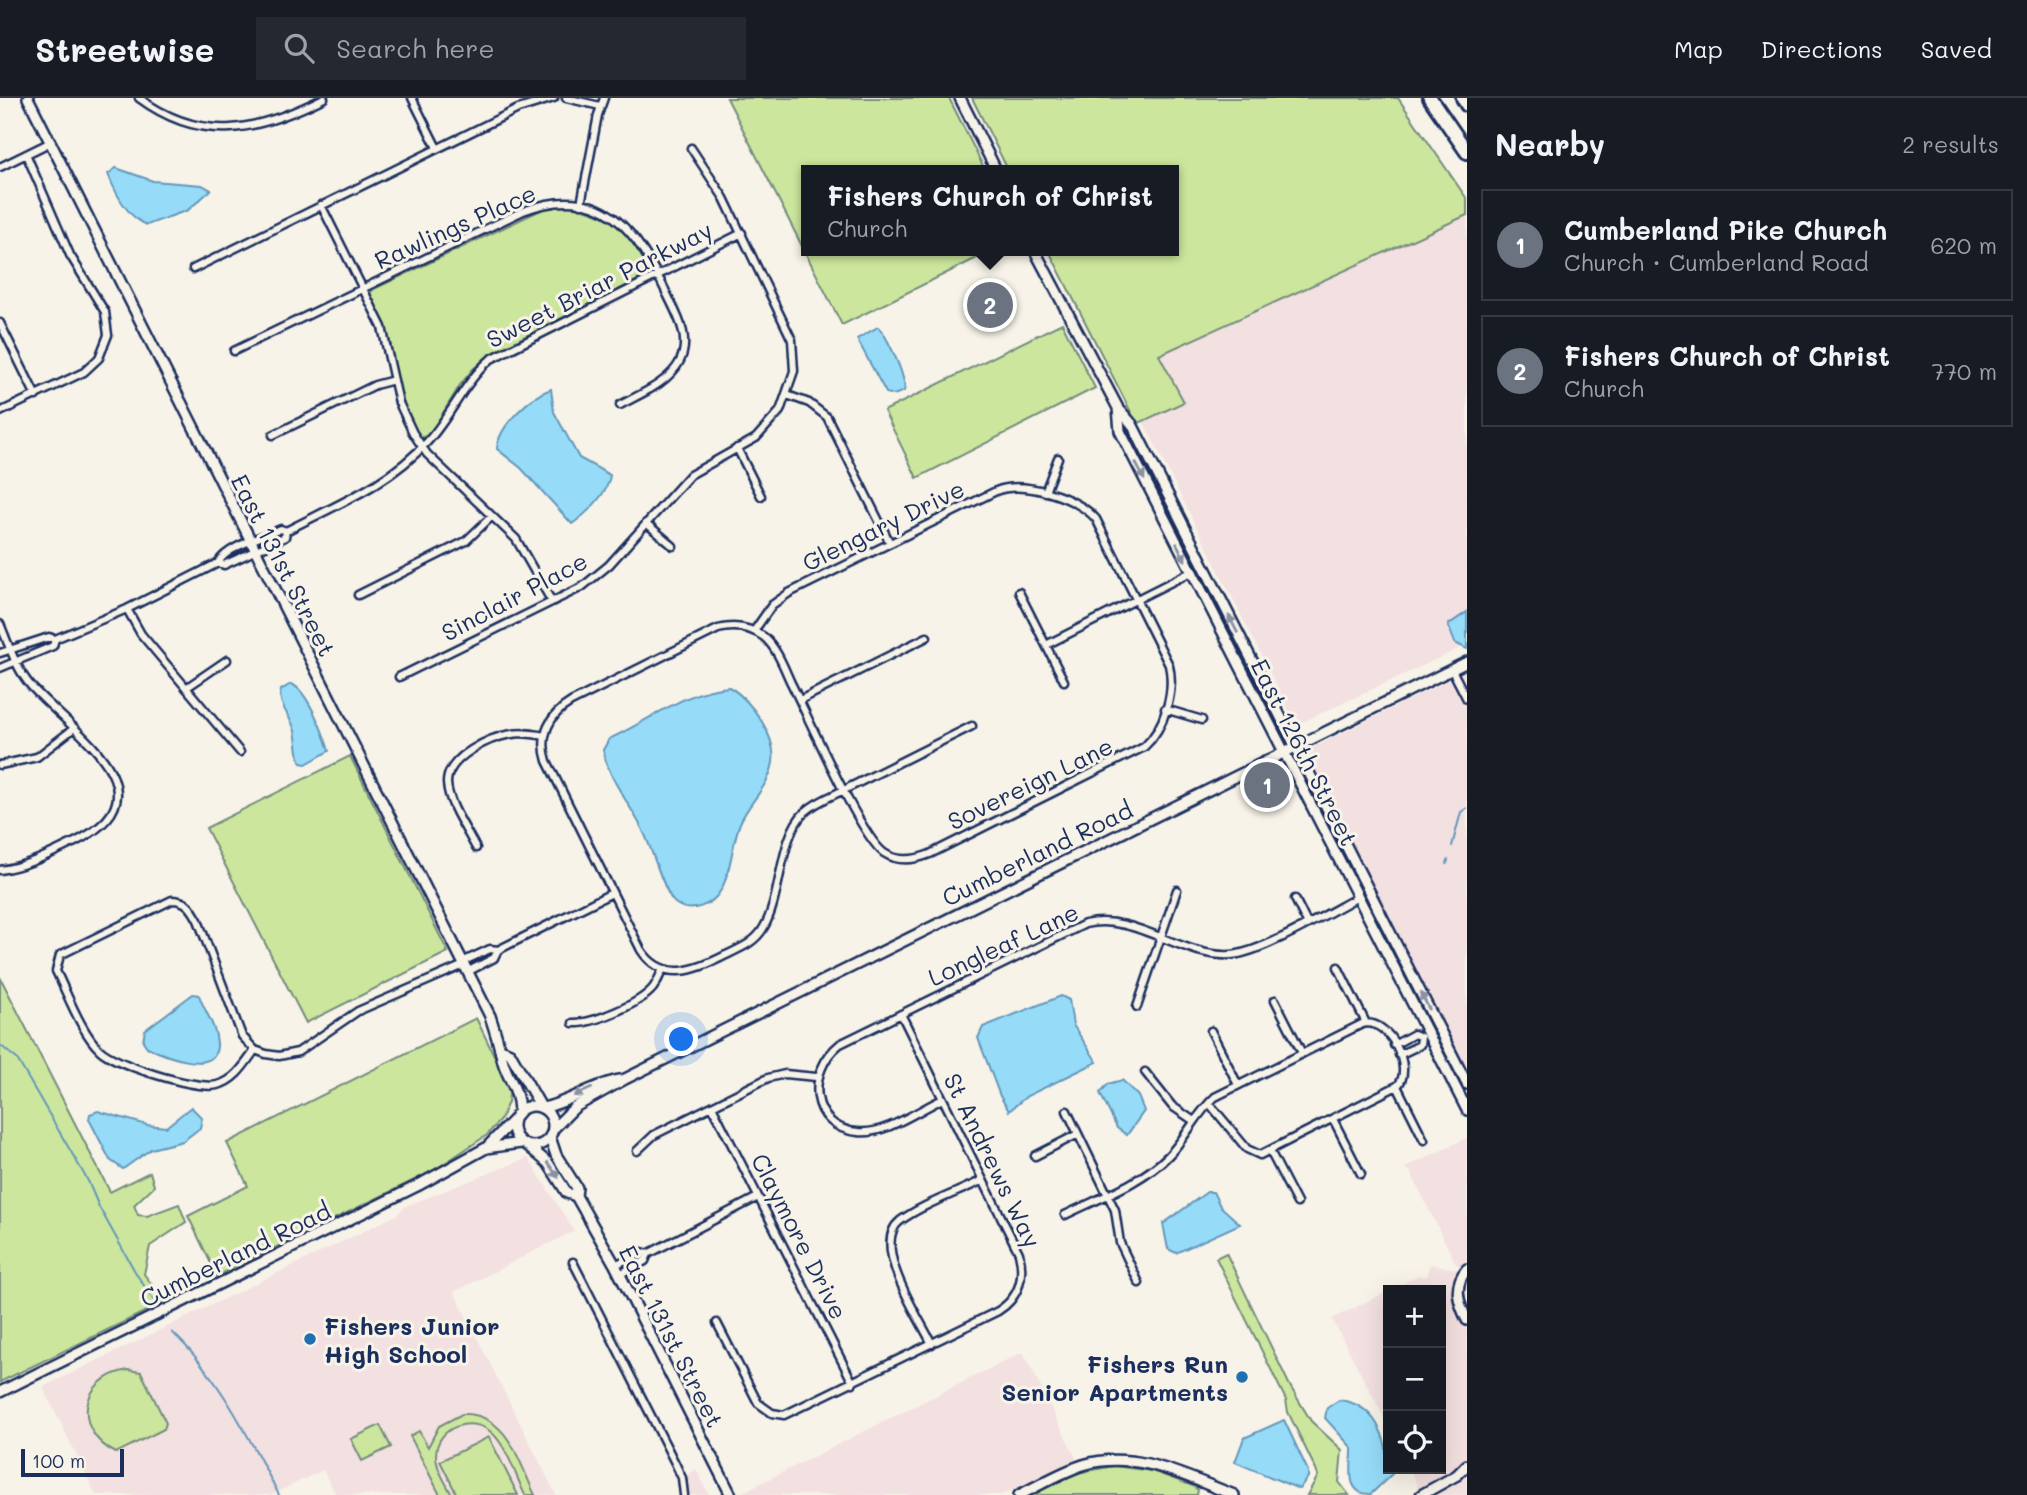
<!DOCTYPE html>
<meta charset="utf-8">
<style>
body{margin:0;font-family:Mali,sans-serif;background:#242831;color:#f1f3f6}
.controls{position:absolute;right:21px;bottom:21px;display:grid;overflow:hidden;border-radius:0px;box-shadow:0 7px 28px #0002}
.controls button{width:63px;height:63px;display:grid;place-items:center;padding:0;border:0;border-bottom:2px solid #363941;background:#171b24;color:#f1f3f6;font:35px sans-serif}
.scale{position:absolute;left:21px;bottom:18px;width:103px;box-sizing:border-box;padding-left:7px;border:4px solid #1b2f5e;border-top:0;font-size:19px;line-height:24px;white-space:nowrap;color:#1b2f5e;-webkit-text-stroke:5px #f7f3e8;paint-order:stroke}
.you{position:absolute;left:682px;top:942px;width:24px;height:24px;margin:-18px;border:5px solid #fff;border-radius:50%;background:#1a73e8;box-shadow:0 0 0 10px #1a73e833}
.badge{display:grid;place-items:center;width:46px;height:46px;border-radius:50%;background:#1f6fb2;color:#fff;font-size:23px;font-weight:700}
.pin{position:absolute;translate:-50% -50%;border:4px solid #fff;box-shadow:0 2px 7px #0006}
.popup{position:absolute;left:801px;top:67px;width:378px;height:91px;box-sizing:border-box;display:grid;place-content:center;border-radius:0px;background:#171b24;filter:drop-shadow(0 2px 5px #0005);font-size:23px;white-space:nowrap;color:#9ea1a6}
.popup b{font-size:26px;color:#f1f3f6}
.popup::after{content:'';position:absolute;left:50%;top:100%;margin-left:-14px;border:14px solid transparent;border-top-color:#171b24}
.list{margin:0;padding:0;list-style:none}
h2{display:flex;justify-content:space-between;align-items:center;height:91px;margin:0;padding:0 28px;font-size:30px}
h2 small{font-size:23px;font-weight:400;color:#9ea1a6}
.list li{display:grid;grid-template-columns:46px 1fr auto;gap:21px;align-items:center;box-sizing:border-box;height:112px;margin:0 14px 14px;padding:0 14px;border:2px solid #363941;border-radius:0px}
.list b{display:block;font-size:26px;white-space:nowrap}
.list p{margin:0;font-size:23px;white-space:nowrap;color:#9ea1a6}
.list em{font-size:23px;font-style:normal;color:#9ea1a6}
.icon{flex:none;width:38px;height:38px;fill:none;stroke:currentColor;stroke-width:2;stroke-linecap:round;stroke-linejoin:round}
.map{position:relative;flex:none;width:1467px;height:1397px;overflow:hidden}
header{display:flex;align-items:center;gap:42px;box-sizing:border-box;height:98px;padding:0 35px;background:#171b24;border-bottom:2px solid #363941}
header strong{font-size:33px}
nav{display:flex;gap:38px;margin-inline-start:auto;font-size:24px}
.search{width:490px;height:63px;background:#242831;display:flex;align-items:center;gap:18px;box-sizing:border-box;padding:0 24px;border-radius:0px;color:#9ea1a6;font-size:26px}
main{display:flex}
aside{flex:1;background:#171b24}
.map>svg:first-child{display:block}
</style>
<header>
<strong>Streetwise</strong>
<div class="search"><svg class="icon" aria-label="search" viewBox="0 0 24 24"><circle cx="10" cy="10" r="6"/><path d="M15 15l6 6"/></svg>Search here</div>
<nav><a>Map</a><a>Directions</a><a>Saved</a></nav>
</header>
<main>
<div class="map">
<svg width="1467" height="1397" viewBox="0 0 1467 1397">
<rect width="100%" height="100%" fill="#f7f3e8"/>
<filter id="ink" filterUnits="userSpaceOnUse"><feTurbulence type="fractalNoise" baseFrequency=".0143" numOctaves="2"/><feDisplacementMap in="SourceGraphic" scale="14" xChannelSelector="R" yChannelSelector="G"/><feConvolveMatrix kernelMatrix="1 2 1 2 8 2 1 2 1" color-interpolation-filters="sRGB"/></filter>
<g filter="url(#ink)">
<path fill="#f3e0e1" d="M1467,117V547L1300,625L1292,618L1143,323L1184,304L1159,257Z
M1467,573V978L1306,663V653Z
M1467,1040V1162L1461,1168L1456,1166L1410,1073L1405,1070Z
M528,1060L574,1133L454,1194L556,1397H336L323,1372L271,1397H96L43,1289L397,1117L406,1108Z
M1430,1166L1467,1173V1397H1421L1410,1371H1441V1192H1389L1419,1177L1426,1179Z
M1388,1193V1327L1332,1221Z
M1023,1254L1077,1362L1002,1397H737Z
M696,1371L709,1397H687L685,1379Z"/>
<path fill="#cce79d" stroke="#748b7e" stroke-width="2" d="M727,0H949L985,72H806V153H991L842,227Z
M972,0H1398L1467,101V117L1159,257L1184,304L1137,326L1049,153H1174V72H1008Z
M565,107C607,114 638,132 652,175L494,254L473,271L460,287L430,336L421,340C398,318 395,262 385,231C381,219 372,208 370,195L374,191L543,111Z
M1062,225L1095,290L917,380L884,313Z
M350,658L448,854L306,925L206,730Z
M0,879L110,1094L150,1074L154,1088L134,1107L138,1117L147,1118L179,1106L186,1124L150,1148L144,1176L165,1204L0,1284Z
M476,920L510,990L508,1004L501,1021L487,1037L433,1073L217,1178L188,1118L248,1088L227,1045Z
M1226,1155L1290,1288L1311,1323L1342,1352L1339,1384L1349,1397H1307L1318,1378L1316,1372L1288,1314L1286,1302L1216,1160Z
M128,1272L141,1274L166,1325L164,1331L116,1355C72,1333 79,1280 128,1272Z
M462,1316C507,1314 519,1364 535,1397H525C516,1379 507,1348 492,1335C473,1317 436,1328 436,1357C436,1371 446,1385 452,1397H440L410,1338L419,1333L428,1349L439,1328Z
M380,1327L391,1349L362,1363L351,1341Z
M489,1339L518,1397H457L440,1363Z
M1114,1368L1152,1373L1193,1388L1198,1392L1197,1397H1032L1077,1375Z"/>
<path fill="#96dcf8" stroke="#6597ba" stroke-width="2" d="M116,70L153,83L202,87L211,92L188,112L147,127C128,120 115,94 108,76Z
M878,229C887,237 908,283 904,293L894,297L886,295L857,241Z
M551,291L554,314L579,360L610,377C609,395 585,417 572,426L521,370L497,351C498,328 531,298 551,291Z
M1467,514V551L1455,545L1448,527Z
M291,586C307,591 324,636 329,653L306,666L301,665C296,654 298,641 294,630C290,618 277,605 281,592Z
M729,589C751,601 780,642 772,669C767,690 748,706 740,725C732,745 731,774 721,792C713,807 690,817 675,805C665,797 652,751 645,737C632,707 609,684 603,652L609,641C648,624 685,592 729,589Z
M193,896L199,897C204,913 216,927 217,945C219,980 163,957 147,949L143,943L145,932Z
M1061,898L1069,902L1073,927L1097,964L1027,998L1009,1013L1000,998L978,940L983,929Z
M1122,982L1138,998L1144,1013L1127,1037L1117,1030L1100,995L1108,986Z
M191,1009L202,1020L200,1030L183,1043L151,1051L123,1071L110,1062L89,1021L90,1016L98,1013L147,1027L166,1029Z
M1207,1094H1213L1220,1108L1240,1126L1176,1155L1168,1151L1163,1126Z
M1339,1302C1375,1306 1388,1339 1388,1371H1394L1393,1375L1371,1396C1343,1397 1353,1366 1352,1350L1325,1320L1327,1310Z
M1284,1322L1308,1373V1379L1299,1391L1235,1364L1244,1340Z"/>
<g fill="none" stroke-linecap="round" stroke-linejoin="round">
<path stroke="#6597ba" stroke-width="2" d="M1452,748L1461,714L1467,710
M1447,766L1448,762
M0,947L17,961L88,1083L99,1109L137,1177L157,1207
M172,1234C219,1278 249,1340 279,1397"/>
<g stroke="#1b2f5e" stroke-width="11">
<path id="street" d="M139,0C203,47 258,33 324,0
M412,0L437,50
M566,0L600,8
M0,69L51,44
M581,106L598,17L604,0
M321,107L382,229L399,305L413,335L427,356L516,441L552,504
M193,171L518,11L554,0
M0,225L36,298
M234,253L523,113C604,82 637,134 668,198C678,219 691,240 680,263C669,285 640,296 620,307
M787,297L809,305L827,319L890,445
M0,314L84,274L99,260L108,237L105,214L70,157L26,56
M273,337L375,287L394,282
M737,350L761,398
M1045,394L1058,360
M646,425L673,448
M218,465L224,467L285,439L286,433
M1019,494L1064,583
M358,497L466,443L492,418
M127,511L141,536L240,654
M0,526C9,547 16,571 31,588C73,635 174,695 75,744C50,756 28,768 0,772
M754,533L772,507L789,495L996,393C1023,382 1078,399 1096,421L1169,567C1175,593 1165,630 1144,649L930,756C915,762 899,765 884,755C860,738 808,618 791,585C784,570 777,550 764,539C750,529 734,527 718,531L571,604C549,617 539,638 547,663L641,852C663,886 697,872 726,857C741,850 756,844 764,829C782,798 779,738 805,714C818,702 837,696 852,688C892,668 932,648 972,628
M1046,547L1191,474
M0,555L49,539L55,541L127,511L218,465C227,448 263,439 281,431L286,433C336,407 390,386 428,343C451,318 464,284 491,261L742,135
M0,570L53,548L55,541
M1452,572L1467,601
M399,579L582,489L609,467L690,377L756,340L780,313L794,273L792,242L724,100L691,50
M186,590L227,562
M800,602L927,539
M1165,611L1202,622
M0,667L37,659L73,631
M476,750C467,732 448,706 447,685C447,659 490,639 512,636C523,634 534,636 545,638
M1295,801L1307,825
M462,864L490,851L498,852L612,795
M1338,869L1366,925
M467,874L494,860L498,852
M1275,902L1302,955
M1137,909L1177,792
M573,925C592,926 640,906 653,890C657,885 660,877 663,871
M1211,933L1238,987
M1394,947L1414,936L1421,939
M255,952C245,966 235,983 217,987C196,992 116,967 100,952C82,936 67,895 56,873L60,857L172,802C187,802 192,811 198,822L242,938L255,952L266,956L279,958L298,954L358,913L464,867
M1399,957L1420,947L1421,939
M1145,974L1172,1008L1194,1023
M1397,988L1424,1042
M943,1001C918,1012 886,1037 858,1034C809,1030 806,973 840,946L1085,826C1135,814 1181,860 1231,857C1261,855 1328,815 1358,799
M712,1008L853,1285
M1067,1013L1115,1112L1120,1145L1139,1185
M1333,1021L1361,1076
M637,1053L654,1037L768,980L785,976L816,979
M1270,1053L1297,1105
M1035,1058L1078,1036
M1065,1117C1099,1100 1140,1086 1168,1058C1186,1040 1196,1016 1215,999L1362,926C1390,919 1415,973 1397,988L1260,1057L1247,1051L1209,1005
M573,1164L675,1365L682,1380L684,1397
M615,1167L642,1154L648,1156
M620,1176L645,1163L648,1156L758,1099
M717,1225L758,1305L772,1315L784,1317L998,1213C1019,1200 1025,1179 1019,1155L901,916
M932,1246C919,1219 870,1147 900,1123C923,1106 957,1095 983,1082"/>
</g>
<g stroke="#1b2f5e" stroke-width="14">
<path id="secondary" d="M28,0L490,918C495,933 499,946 502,960C506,980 518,987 519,1013
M960,0L996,72
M1035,153L1118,310L1132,326L1467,986
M1118,310L1120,333L1467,1012
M503,952L510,955L541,1009
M513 1028a20 20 0 1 1 40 0a20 20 0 1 1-40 0Z
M543,1010C570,1004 592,987 620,982
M553,1031L575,1009L625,981L1467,564
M550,1039L556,1057L577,1090L576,1098L615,1167L731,1397
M528,1048L548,1065L567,1095L576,1098
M486,1050L521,1045
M1467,1171C1453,1187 1458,1204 1467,1222
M0,1294L417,1088L486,1050L513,1022
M1019,1397C1040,1387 1061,1374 1083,1367C1136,1351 1186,1379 1234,1397
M1421,1397L1457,1377L1467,1367"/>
</g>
<g stroke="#1b2f5e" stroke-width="18">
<path id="highway" d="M1430,0L1467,54
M1463,0L1467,7"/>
</g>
<use href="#street" stroke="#f7f3e8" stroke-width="6"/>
<use href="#secondary" stroke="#f7f3e8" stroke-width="9"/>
<use href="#highway" stroke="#f7f3e8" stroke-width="12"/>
</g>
<defs><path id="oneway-solid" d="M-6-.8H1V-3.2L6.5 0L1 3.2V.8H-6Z" transform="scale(1.75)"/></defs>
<g fill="#8991a3">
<use href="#oneway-solid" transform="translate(1140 373) rotate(63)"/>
<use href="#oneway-solid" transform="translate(1181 454) rotate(63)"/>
<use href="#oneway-solid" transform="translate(1233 526) rotate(-117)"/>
<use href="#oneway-solid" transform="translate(1425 903) rotate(-117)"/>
<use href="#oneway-solid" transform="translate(583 994) rotate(156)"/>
<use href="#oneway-solid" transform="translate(553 1072) rotate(55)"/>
</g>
</g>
<g fill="#1f6fb2" stroke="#f7f3e8" stroke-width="2.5">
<circle cx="310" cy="1241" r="7"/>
<circle cx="1242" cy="1279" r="7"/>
</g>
<g text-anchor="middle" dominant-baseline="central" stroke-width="6" stroke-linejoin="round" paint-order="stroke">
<g font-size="24" fill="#1b2f5e" stroke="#f7f3e8">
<text transform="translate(455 128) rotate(-24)">Rawlings Place</text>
<text transform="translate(599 186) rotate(-27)">Sweet Briar Parkway</text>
<text transform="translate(883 427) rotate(-26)">Glengary Drive</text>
<text transform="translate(284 467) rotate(63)">East 131st Street</text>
<text transform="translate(514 498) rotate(-28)">Sinclair Place</text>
<text transform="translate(1305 654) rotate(63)">East 126th Street</text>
<text transform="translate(1030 685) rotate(-26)">Sovereign Lane</text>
<text transform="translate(1037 755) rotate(-26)">Cumberland Road</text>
<text transform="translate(1003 846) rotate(-25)">Longleaf Lane</text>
<text transform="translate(993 1062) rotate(64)">St Andrews Way</text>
<text transform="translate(800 1138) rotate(63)">Claymore Drive</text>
<text transform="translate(235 1156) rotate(-26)">Cumberland Road</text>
<text transform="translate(672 1238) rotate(63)">East 131st Street</text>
</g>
<g font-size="24" font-weight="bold" fill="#1b2f5e" stroke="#f7f3e8" text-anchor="start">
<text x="324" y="1227">Fishers Junior<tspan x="324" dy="28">High School</tspan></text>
<text x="1228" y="1265" text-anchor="end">Fishers Run<tspan x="1228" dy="28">Senior Apartments</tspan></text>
</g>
</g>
</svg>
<div class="controls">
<button>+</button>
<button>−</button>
<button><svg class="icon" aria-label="locate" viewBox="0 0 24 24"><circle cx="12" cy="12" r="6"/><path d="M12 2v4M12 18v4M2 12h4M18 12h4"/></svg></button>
</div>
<div class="scale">100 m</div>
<div class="you"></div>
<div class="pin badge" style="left:1267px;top:687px;background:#6b7280">1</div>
<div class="pin badge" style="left:990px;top:207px;background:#6b7280">2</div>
<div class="popup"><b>Fishers Church of Christ</b>Church</div>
</div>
<aside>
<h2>Nearby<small>2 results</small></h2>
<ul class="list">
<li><span class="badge" style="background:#6b7280">1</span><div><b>Cumberland Pike Church</b><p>Church · Cumberland Road</p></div><em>620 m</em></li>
<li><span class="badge" style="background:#6b7280">2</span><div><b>Fishers Church of Christ</b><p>Church</p></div><em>770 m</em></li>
</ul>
</aside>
</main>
